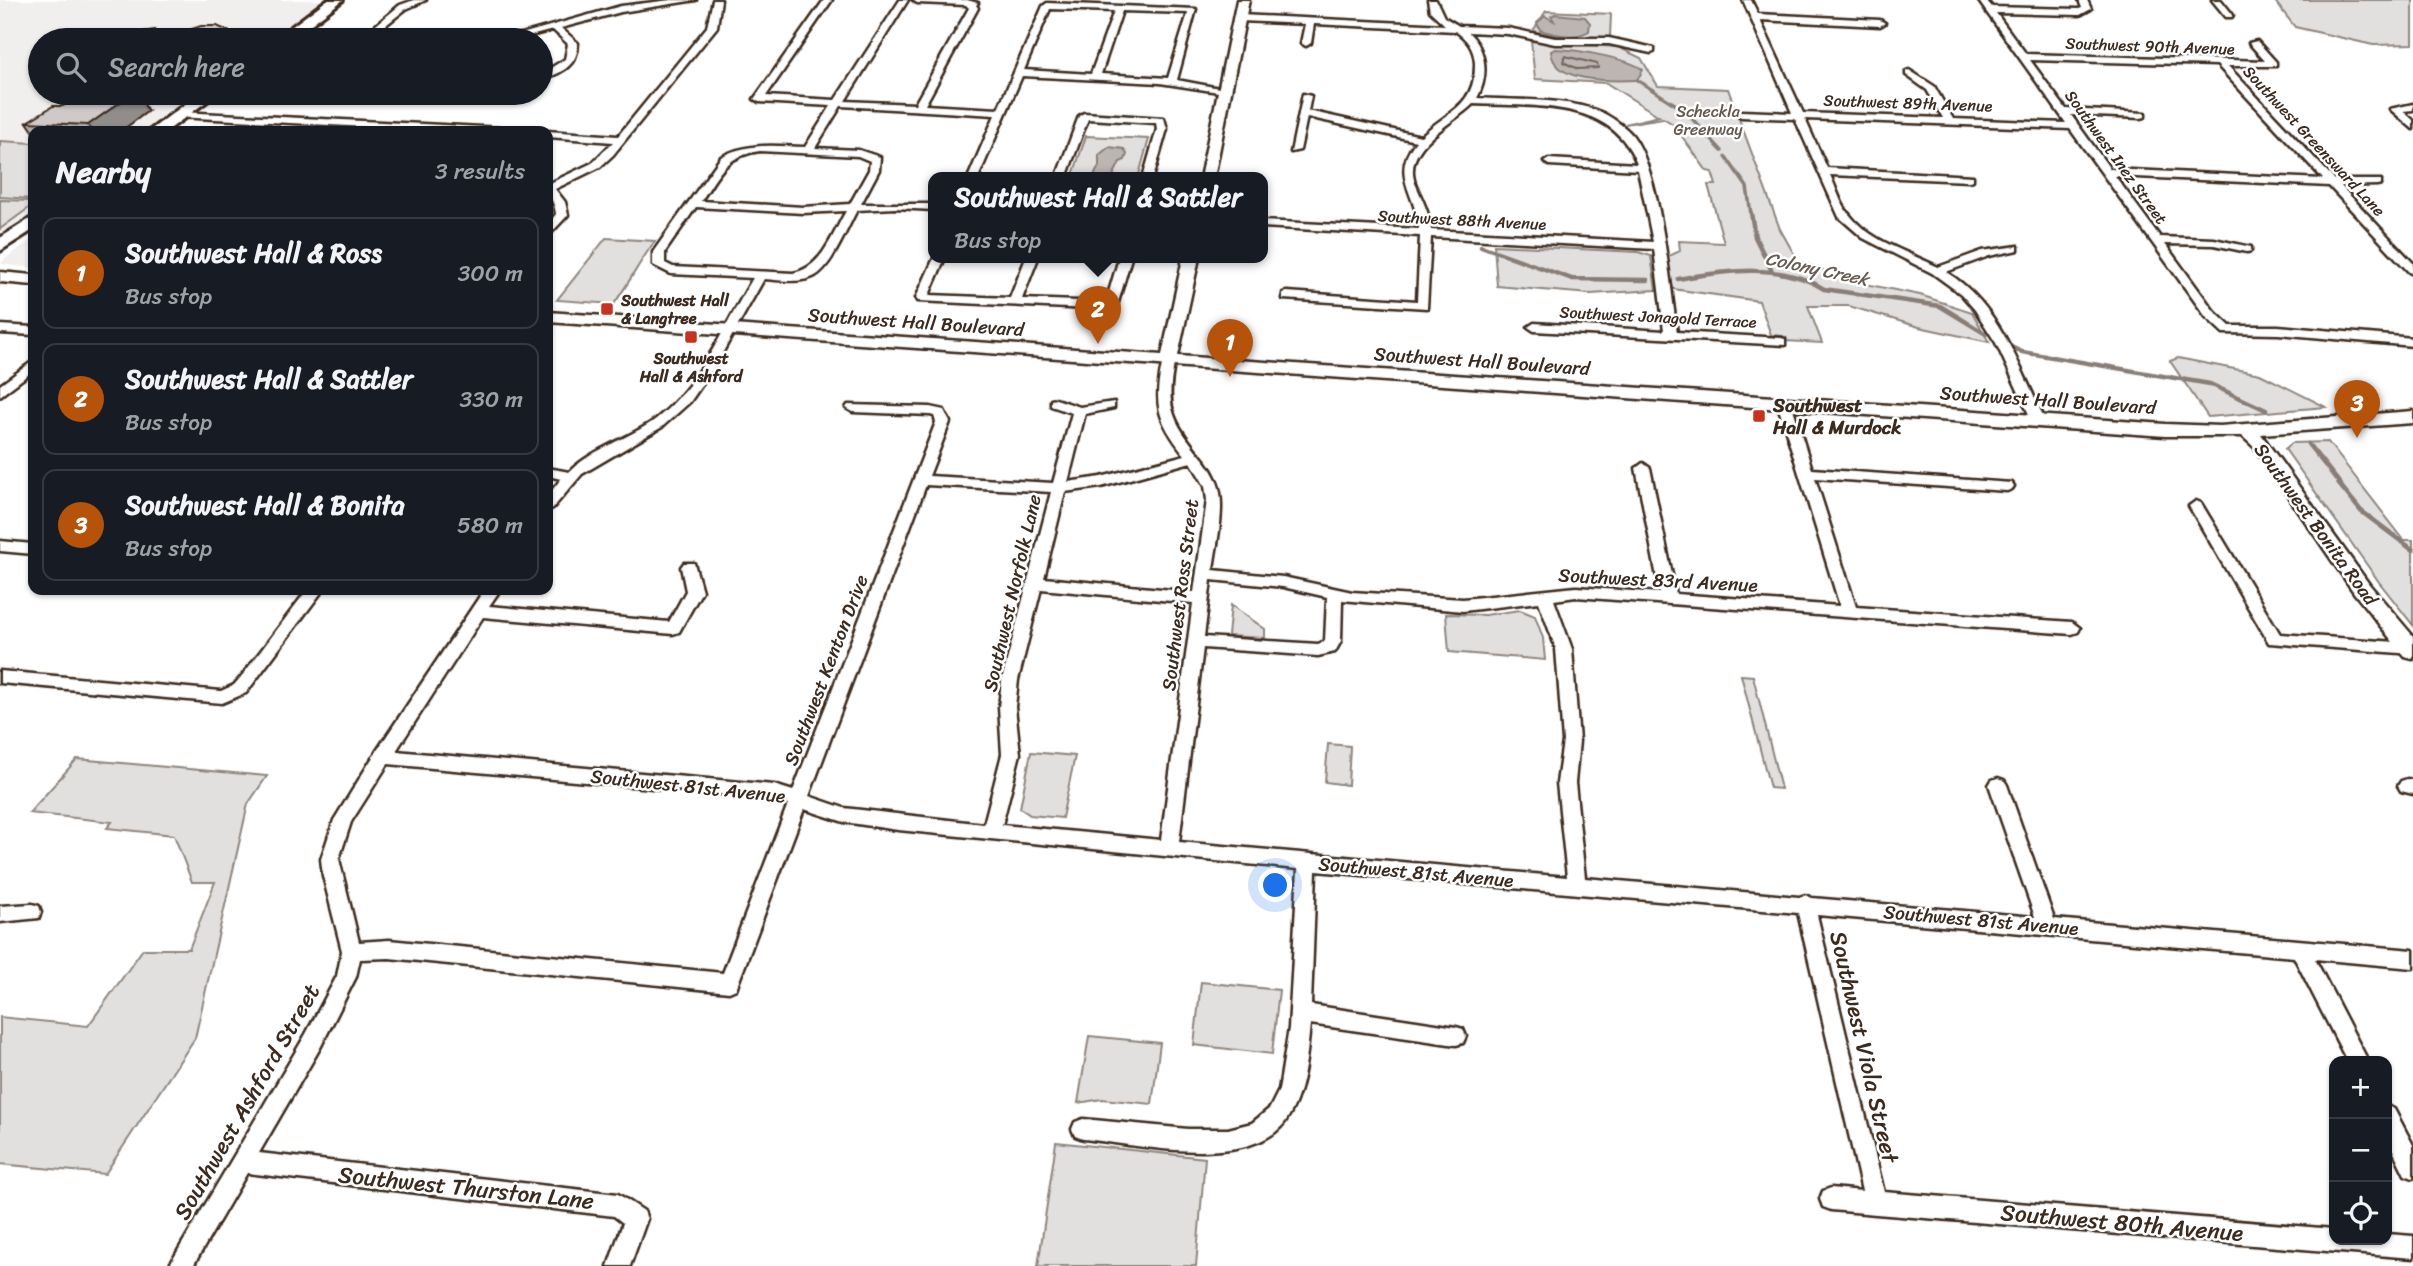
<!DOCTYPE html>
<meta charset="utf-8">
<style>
body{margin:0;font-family:Sriracha,sans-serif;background:#20242c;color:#f1f3f6}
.controls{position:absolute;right:21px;bottom:21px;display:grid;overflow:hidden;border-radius:14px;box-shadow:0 2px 5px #0004}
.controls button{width:63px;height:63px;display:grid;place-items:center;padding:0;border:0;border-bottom:2px solid #363941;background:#171b24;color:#f1f3f6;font:35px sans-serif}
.you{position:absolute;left:1276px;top:886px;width:24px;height:24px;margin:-18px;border:5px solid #fff;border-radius:50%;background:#1a73e8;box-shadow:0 0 0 10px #1a73e833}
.badge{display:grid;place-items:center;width:46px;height:46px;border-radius:50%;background:#b45309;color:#fff;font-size:23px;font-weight:700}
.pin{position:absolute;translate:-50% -58px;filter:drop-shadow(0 2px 4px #0008)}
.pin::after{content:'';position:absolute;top:37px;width:24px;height:21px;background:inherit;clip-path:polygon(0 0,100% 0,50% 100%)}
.popup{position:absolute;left:928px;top:172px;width:340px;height:91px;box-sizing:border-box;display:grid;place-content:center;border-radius:14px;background:#171b24;filter:drop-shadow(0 2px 5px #0005);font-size:23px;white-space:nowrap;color:#9ea1a6}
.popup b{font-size:26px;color:#f1f3f6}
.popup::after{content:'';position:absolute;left:50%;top:100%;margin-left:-14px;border:14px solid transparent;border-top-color:#171b24}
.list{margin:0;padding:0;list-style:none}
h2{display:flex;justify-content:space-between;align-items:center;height:91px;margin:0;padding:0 28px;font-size:30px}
h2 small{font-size:23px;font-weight:400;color:#9ea1a6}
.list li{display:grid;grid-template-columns:46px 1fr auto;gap:21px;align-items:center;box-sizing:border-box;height:112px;margin:0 14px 14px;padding:0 14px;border:2px solid #363941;border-radius:14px}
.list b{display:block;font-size:26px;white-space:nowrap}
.list p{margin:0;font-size:23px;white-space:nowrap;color:#9ea1a6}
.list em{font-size:23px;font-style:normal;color:#9ea1a6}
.icon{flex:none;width:38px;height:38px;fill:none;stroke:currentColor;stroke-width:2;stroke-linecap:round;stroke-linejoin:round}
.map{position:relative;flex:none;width:2413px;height:1266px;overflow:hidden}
.search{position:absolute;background:#171b24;box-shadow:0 2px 5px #0004;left:28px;top:28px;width:525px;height:77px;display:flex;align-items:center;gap:18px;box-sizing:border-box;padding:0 24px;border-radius:38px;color:#9ea1a6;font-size:26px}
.panel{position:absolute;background:#171b24;box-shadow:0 2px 5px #0004;left:28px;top:126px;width:525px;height:469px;border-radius:14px}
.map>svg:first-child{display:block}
</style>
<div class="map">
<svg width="2413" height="1266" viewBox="0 0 2413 1266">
<rect width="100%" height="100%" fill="#fff"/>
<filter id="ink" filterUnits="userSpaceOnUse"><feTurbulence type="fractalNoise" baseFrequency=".0143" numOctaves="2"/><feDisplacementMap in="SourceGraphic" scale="14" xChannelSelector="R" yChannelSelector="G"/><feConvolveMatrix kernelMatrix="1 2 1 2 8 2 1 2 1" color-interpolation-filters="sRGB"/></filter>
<g filter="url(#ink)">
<path fill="#f1efee" d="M0,0H327L272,40H40V93H201L147,131H33V214L0,238Z
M33,238V268L1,264L5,259Z"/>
<path fill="#e2e0de" stroke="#8e857e" stroke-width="2" d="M2274,0H2413V44L2373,45L2295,27Z
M1546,11L1611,14L1610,37H1563L1533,31Z
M1531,41L1618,47L1641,58L1658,86L1728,89L1780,229L1798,261L1855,282L1920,295L1972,312L1989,342L1919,327L1849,306H1808L1822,343L1785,341L1783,336L1771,335L1759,301L1673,289L1667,257L1680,251L1679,241L1724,243L1708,185H1716L1712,172L1707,171L1673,124L1663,118L1625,124L1659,116L1606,83L1535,79Z
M1086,136L1149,139L1138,178H1072Z
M0,141L33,143V199L0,197Z
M0,200L33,201V205L0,229Z
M606,238L655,241C640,261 629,283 614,304L557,300Z
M1494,245L1638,252L1651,256L1656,290L1590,294L1497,286Z
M2178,358L2260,374L2326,407L2208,417L2170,361Z
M2328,442L2404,540H2413V625L2379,582L2285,449L2292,443Z
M1231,605L1265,629V638L1228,636Z
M1520,610L1535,616L1543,638L1545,660L1449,652L1446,614L1485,615Z
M1741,675L1753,676L1781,789L1770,788Z
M1328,744L1350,746L1348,785L1325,782Z
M1031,752L1075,756L1062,818L1030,815L1020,808Z
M77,759L267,776L248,804L195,1038L105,1174L0,1164V1017L88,1026L143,949H189L215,882H192L174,835L107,828L112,822L29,813Z
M1201,982L1279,990L1272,1054L1194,1045Z
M1089,1036L1160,1043L1152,1104L1102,1099L1078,1103Z
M1056,1142L1205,1158L1196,1266H1038Z"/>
<path fill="#bcb6b3" stroke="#887e77" stroke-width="2" d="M1555,14L1585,17L1590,23L1589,31C1576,39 1555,35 1540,30L1537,23L1545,16L1554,21L1551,16Z
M1555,49C1573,49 1632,59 1643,70L1637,80C1613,81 1553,84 1551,51Z
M1109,147L1124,149L1127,154L1125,160L1120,162L1112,178H1093L1099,166V155Z"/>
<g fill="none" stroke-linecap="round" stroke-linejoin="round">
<path stroke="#6f625a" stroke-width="2" d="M1565,56L1597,64L1598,68L1578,69L1563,62Z"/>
<path stroke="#887e77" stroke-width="3.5" d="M1637,80L1684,110L1722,151
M1726,157L1747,187L1751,214"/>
<path stroke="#887e77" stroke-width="4.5" d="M1751,213L1755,237L1772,271
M1481,246L1572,279L1648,280
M1678,279C1725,271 1782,262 1824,289L1940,306L1986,334
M2011,347L2022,352L2210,384L2266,410
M2308,444L2341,485"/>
<path stroke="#887e77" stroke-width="5" d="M2339,484L2361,511L2413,550"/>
<g stroke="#3b2a1e" stroke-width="5">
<path id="street" d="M414,0H426L406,9L367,40H358L400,5Z
M671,0H696L621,12L561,28L578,43C578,65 562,73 543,79L541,74L565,59L568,44L553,30L515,40H500L621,6Z
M713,0H721L717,27L613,155L600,167L555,189L565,202L568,215L552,232L548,233V224L556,214C555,203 548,196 548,184L592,163L613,142L548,137L547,131L618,136L707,27Z
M824,0H832L766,96L835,100L900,0H908L845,101L915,104L969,8L966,5L917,3L913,0H967L978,3L976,5L978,8L925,105L998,109L1043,6L1047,3L1196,9L1177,80L1230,90L1225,93L1160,83L1022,76L978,178H968L995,115L841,106L815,148L859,150L880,157L879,170L861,204H934V210L895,208L857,210C847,228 832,267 815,276C800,284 780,280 764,279L715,366L690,402L662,427L582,474L553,508L548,510V495L561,479L548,476V468L569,472C593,448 629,439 656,419C701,384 724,326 753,278L671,274L653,265V252L721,157C748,142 775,146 805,147L831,106L759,102L754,99ZM1050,9L1114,11L1091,74L1024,70ZM1122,11L1188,13L1168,78L1101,74ZM760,151L858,156L870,161L869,170L850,204L803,207L701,201C719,174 725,156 760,151ZM696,207L803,213L846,211C832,235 822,268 793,273L673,267L665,263V252Z
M1428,0H1436L1444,17L1459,26L1508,28L1555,38H1609L1654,48V52L1651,53L1609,44H1555L1508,34L1468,32C1487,49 1489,76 1477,98C1516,101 1561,97 1598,111C1609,115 1626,127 1633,136C1660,171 1670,285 1677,332L1781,338L1785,339V345L1534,331L1528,327L1534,323L1664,331L1654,249L1431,237L1427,308L1283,299V293L1287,292L1417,301L1420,236L1262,227V221L1419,229C1417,194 1389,175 1416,141L1307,117L1300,150L1291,152L1303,94L1311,96L1308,111L1421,136C1447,111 1476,107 1475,63C1474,48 1467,39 1455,31L1314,24L1311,43L1306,46L1301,43L1305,24L1240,21L1236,18L1240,15L1445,25L1430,11ZM1473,104C1531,107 1612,97 1637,164L1549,159L1544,162L1549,165L1638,170L1653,242L1431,230C1429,211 1422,200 1415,183C1402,146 1452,125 1473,104Z
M1743,0H1751L1758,14L1880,20L1885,23L1880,26L1760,20L1803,113L1943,118L1927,90L1906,75V71L1909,70L1934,86L1953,119L2066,123L1978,0H1986L1992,7L2079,9L2082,8L2079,0H2087L2091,9L2080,15L1996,13L2026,54L2265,61L2249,43L2257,41L2276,62V66H2228L2335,180H2381V184L2377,185L2341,186L2413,263V274L2409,272L2329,186L2115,176L2160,237L2214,239L2251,247V251L2247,252L2214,245L2165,244L2214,311L2230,326H2278L2413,338V346L2278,334L2223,333L2206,317L2070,129L1805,119L1827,168L1973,176V180L1969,181L1830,175C1836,187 1840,204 1849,214C1869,241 1909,252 1938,267L1982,251L2018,246V250L1989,256L1946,272C1999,304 2019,367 2045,420L2038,424L2033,423L1996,343L1975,310L1961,294L1932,273L1863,238L1839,217L1795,119L1741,117L1736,114L1741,111L1792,113ZM2030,60L2217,65L2323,179L2110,169L2071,115L2141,118L2145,117V113L2066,109Z
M2212,0H2221L2233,15L2232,17H2226Z
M2413,104V110L2403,111L2413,120V129L2390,109Z
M180,112L503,128L508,131H446L176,117L175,115Z
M1084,113L1164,118L1167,129L1153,178H1143L1157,129L1156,123L1088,119L1066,178H1056L1079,116Z
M934,258H945L929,295L1010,298L1026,258H1038L1022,299L1106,302L1119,258H1131L1117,306L1111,310L918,301L916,298Z
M0,325L33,327V335L0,333Z
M1169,356L1175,360C1165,406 1171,419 1200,455C1208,464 1216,476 1219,488C1225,512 1216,545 1213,570L1283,577L1352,592L1463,599L1576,587L1660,593L1636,468L1643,463L1650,468L1676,594L1840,606L1777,402L1784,398L1791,402L1812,469L2012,483L2014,486L2012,489L2007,491L1815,478L1856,607L2072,622L2080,628L2078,632L2072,634L1576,597L1554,600L1572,649L1579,741L1575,783L1585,878L1799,897L1805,895L1812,898L2035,917L1989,785L1992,780L1998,778L2004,780L2007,785L2054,919L2413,950V968L2315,959L2368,1061H2347L2294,957L1817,915L1884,1192L2334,1229V1240H2387V1234L2413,1236V1258L1876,1214L1831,1210L1823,1207L1820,1199L1823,1191L1831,1188L1862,1191L1798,913L1316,871L1311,1005L1456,1027L1463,1029L1466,1036L1463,1043L1456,1045L1310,1024C1307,1055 1304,1096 1285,1122C1249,1171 1135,1144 1083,1139L1075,1136L1072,1129L1075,1122L1083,1119L1188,1129H1228L1252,1123L1270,1108L1279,1090L1289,1028L1298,869L898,830L844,822L804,809L736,989L729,992L389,958L360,959L356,977L320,1048L259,1153L618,1194L644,1211L647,1219L630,1266H608L623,1223L614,1216L247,1173L193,1266H169L306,1034L337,976L342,951L323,876L321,859L334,820L376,752L484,590H500L489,606L669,622L686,591L681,567L684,563H694L702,591L679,632L673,634L483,617L396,751L774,785L793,791L936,422L934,416L930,415L853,412L846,408L848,405L930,407L944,410L950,422L929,476L1053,483L1072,413L1051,406V400L1056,399L1080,407L1114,402V408L1085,414L1068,482L1101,477L1185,455C1157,420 1153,404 1163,360ZM1191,462L1205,486L1207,500L1194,592L1044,578L1065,492L1101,487ZM926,485L1051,492L1002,680L999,707L1002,754L984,824L844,808L809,796ZM1211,580L1283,587L1327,597L1325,641L1318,644L1204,637ZM1041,589L1193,603L1161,840L1002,825L1020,754L1015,707L1018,680ZM1342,600L1463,611L1539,602L1556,649L1563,741L1557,783L1567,877L1179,842L1203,648L1318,656L1335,652L1341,641ZM388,764L774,799L788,804L723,973L389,940L359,942L339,859L351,822Z
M33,361V371L0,396V385Z
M2196,501L2201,503L2280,634L2411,643L2413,654L2269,643L2189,506Z
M0,541L33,544V554L0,551Z
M307,590H323L246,693L222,703L0,683V671L221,691L234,685L241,677Z
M2407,779L2413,780V794L2401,791L2398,786L2401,781Z
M32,904L39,906L41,912L39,918L0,922V906Z
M2387,1106L2394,1109L2413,1145V1178L2405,1175L2387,1138Z"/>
</g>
<g stroke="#3b2a1e" stroke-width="5">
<path id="secondary" d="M1237,0H1249L1214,178H1200Z
M1183,258H1199L1178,356L2165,424L2220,426L2413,411V423L2261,434L2369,584L2413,636V659L2405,657L2355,594L2255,448L2242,436H2165L548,322V312L1162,355Z
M0,272L33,275V285L0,282Z"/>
</g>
<g stroke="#3b2a1e" stroke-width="6">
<path id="primary" d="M327,0H343L290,40H274Z
M200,93H218L167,131H149Z
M33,217V230L0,251V238Z"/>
</g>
<use href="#street" fill="#fff" fill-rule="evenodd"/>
<use href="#secondary" fill="#fff" fill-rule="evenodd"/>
<use href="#primary" fill="#fff" fill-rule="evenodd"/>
</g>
<path fill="#b2aeab" stroke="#3b2a1e" stroke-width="2" d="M148,111L121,131H33L27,122Z"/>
<path fill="#918d8b" stroke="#3b2a1e" stroke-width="2" d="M228,31L233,40H215Z
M133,93H137L148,111L121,131H91L88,125Z"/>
<path fill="#cfcac7" stroke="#3b2a1e" stroke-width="2" d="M201,26H217L228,31L215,40H90L155,30L154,35L180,33Z
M111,93H133L88,125L27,122L53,106H63L72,100H86L95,94L108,95Z"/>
</g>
<g fill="#c8321e" stroke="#fff" stroke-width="2.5">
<rect x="600" y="302" width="14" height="14" rx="3.5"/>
<rect x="684" y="330" width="14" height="14" rx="3.5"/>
<rect x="1752" y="409" width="14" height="14" rx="3.5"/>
</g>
<g text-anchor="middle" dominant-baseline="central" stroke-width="5" stroke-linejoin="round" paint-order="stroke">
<g font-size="16" fill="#3b2a1e" stroke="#fff">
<text transform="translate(2150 46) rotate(2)">Southwest 90th Avenue</text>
<text transform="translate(1908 103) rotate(2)">Southwest 89th Avenue</text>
<text transform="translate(2314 141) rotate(47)">Southwest Greensward Lane</text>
<text transform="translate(2116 157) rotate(54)">Southwest Inez Street</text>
<text transform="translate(1462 220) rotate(3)">Southwest 88th Avenue</text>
<text transform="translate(1658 317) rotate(3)">Southwest Jonagold Terrace</text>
</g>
<g font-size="16" fill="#65584e" stroke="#fff">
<text x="1708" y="111">Scheckla<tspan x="1708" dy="18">Greenway</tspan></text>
</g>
<g font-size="16" font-weight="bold" fill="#3b2a1e" stroke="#fff" text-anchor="start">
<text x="621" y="300">Southwest Hall<tspan x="621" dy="18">&amp; Langtree</tspan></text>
<text x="691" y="358" text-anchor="middle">Southwest<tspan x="691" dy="18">Hall &amp; Ashford</tspan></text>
</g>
<g font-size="18" font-style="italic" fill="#685b52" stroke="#fff">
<text transform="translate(1817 269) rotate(12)">Colony Creek</text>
</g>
<g font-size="19" fill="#3b2a1e" stroke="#fff">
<text transform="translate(916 322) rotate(4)">Southwest Hall Boulevard</text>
<text transform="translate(1482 361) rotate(4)">Southwest Hall Boulevard</text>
<text transform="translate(2048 400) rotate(4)">Southwest Hall Boulevard</text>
<text transform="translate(2316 524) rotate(54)">Southwest Bonita Road</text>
<text transform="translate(1658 580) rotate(3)">Southwest 83rd Avenue</text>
<text transform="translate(1012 593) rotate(-77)">Southwest Norfolk Lane</text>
<text transform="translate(1180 595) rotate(-83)">Southwest Ross Street</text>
<text transform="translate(826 670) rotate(-69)">Southwest Kenton Drive</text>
<text transform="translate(688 786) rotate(6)">Southwest 81st Avenue</text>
<text transform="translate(1416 872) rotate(5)">Southwest 81st Avenue</text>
<text transform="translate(1981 920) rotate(5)">Southwest 81st Avenue</text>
</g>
<g font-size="19" font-weight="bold" fill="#3b2a1e" stroke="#fff" text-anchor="start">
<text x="1773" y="405">Southwest<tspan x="1773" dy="22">Hall &amp; Murdock</tspan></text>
</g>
<g font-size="23" fill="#3b2a1e" stroke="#fff">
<text transform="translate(1864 1047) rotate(77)">Southwest Viola Street</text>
<text transform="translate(247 1102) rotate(-60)">Southwest Ashford Street</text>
<text transform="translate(466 1188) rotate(6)">Southwest Thurston Lane</text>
<text transform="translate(2122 1223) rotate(5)">Southwest 80th Avenue</text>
</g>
</g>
</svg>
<div class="controls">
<button>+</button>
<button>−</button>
<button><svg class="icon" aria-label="locate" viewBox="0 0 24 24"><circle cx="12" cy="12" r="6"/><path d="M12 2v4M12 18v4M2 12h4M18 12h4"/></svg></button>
</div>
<div class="you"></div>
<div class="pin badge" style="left:1230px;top:377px">1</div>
<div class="pin badge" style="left:1098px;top:344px">2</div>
<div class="popup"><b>Southwest Hall &amp; Sattler</b>Bus stop</div>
<div class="pin badge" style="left:2357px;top:438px">3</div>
<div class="search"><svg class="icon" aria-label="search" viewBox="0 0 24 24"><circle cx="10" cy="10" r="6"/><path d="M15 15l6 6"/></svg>Search here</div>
<section class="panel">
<h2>Nearby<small>3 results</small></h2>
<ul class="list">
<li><span class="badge">1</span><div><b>Southwest Hall &amp; Ross</b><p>Bus stop</p></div><em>300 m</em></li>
<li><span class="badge">2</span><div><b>Southwest Hall &amp; Sattler</b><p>Bus stop</p></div><em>330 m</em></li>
<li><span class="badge">3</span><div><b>Southwest Hall &amp; Bonita</b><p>Bus stop</p></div><em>580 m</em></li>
</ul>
</section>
</div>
